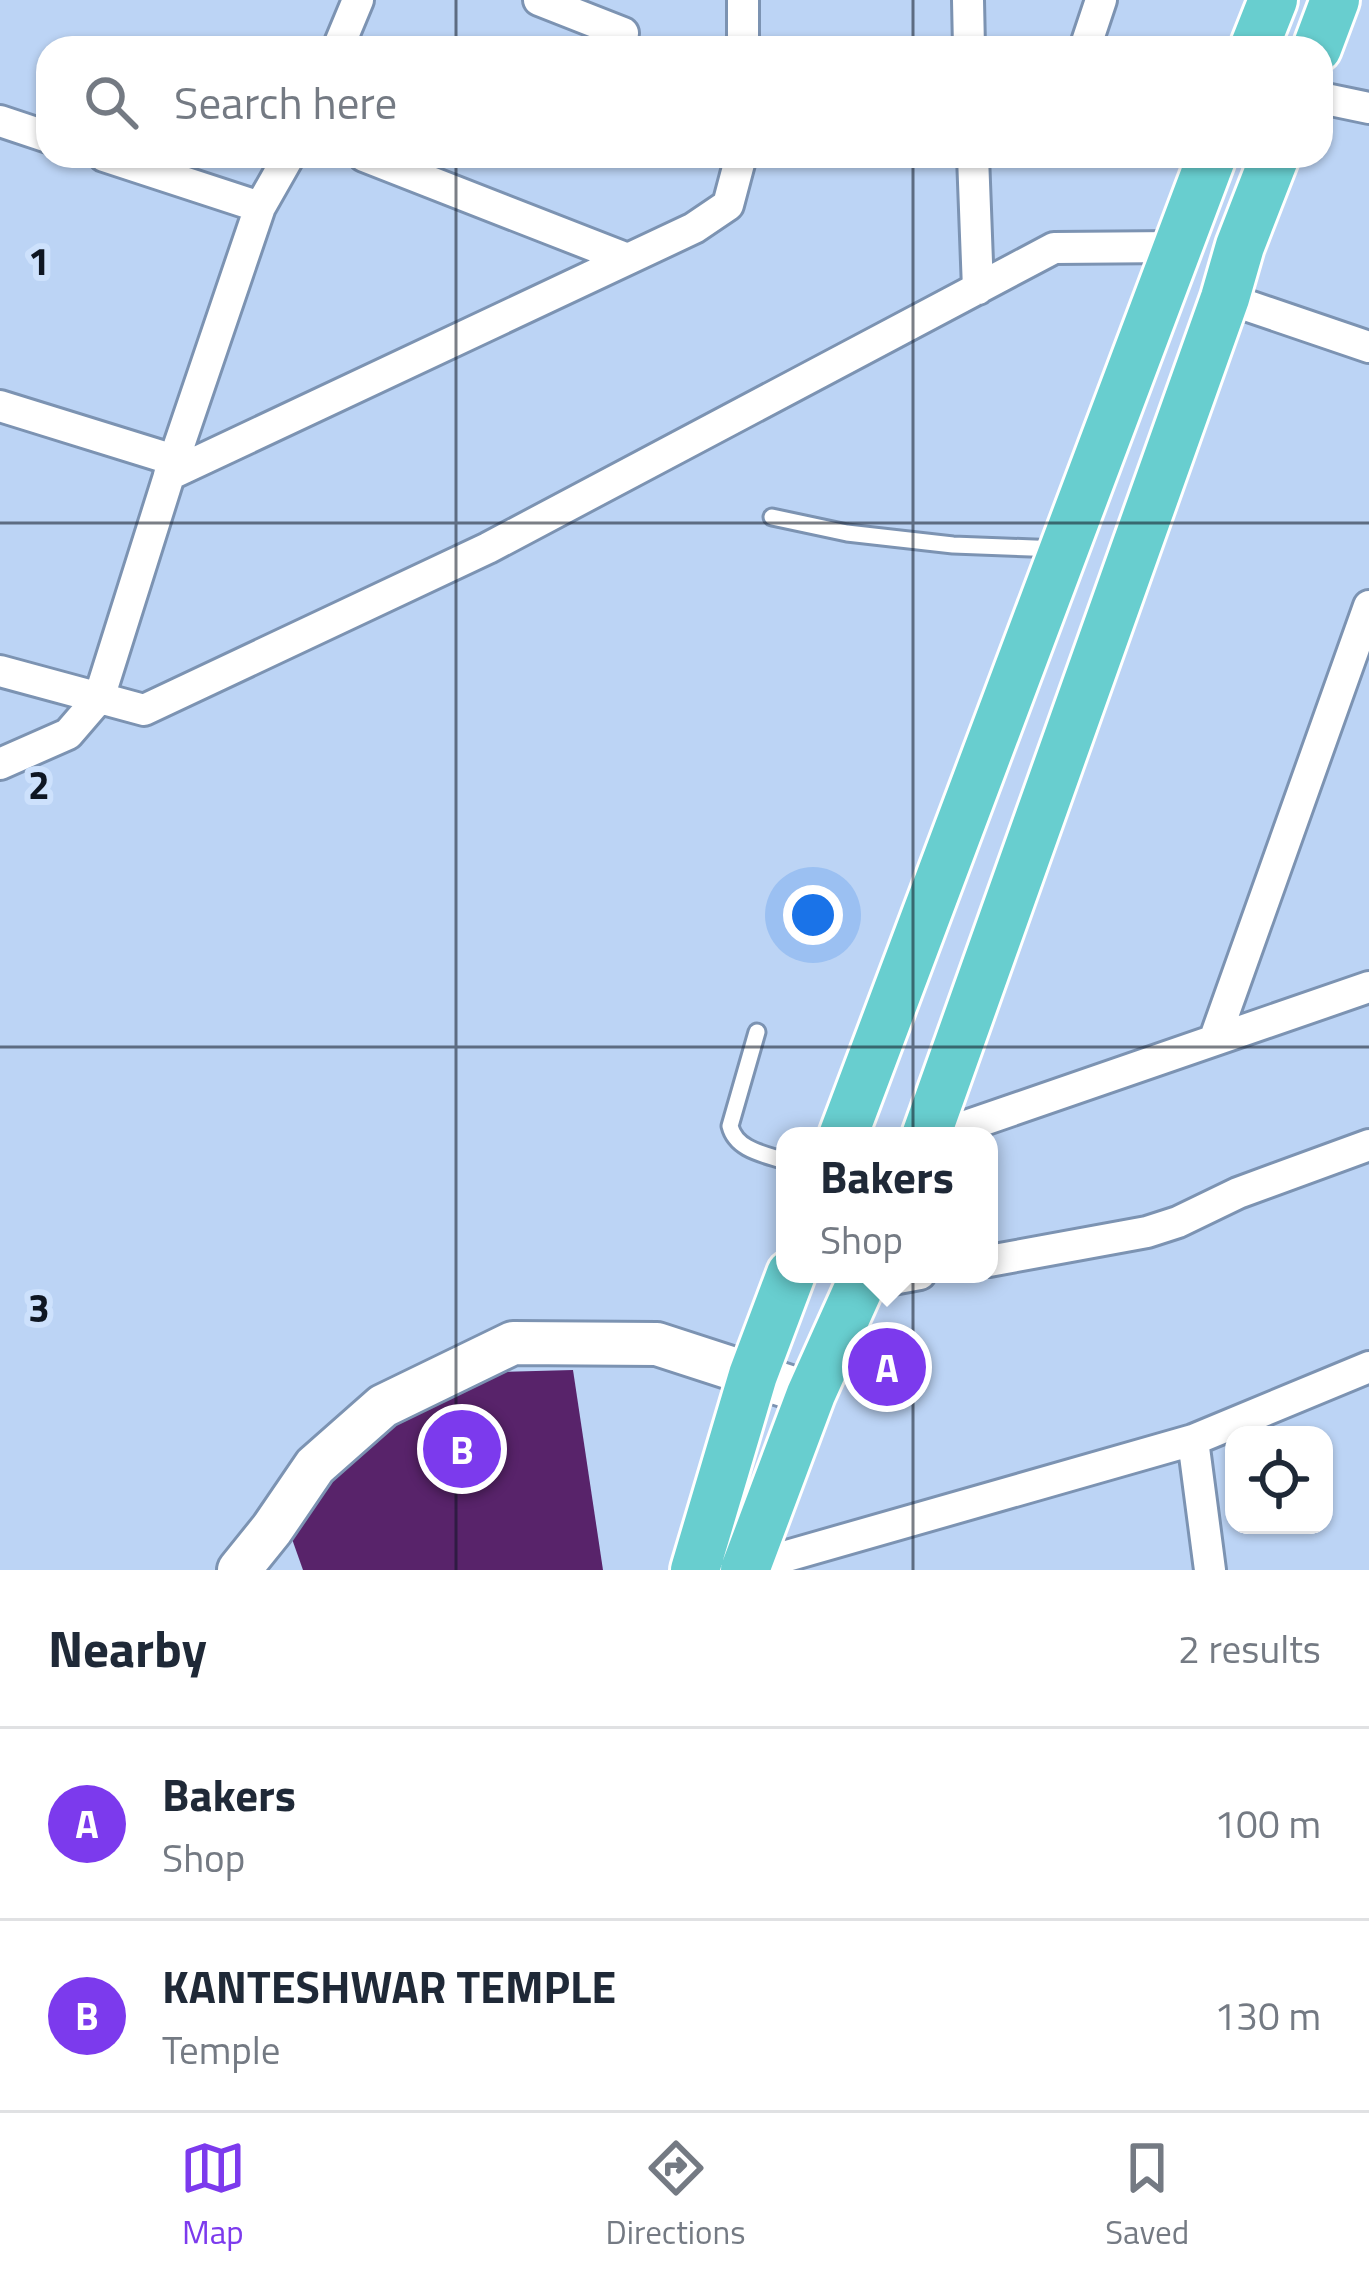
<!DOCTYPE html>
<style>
body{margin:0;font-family:"Titillium Web",sans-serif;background:#f2f2f3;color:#1f2937}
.controls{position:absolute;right:36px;bottom:36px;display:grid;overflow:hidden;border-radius:24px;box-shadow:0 3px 9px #0004}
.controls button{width:108px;height:108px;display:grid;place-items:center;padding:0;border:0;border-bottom:3px solid #e0e1e3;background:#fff;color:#1f2937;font:60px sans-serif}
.you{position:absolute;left:813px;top:915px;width:42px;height:42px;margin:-30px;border:9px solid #fff;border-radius:50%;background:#1a73e8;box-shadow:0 0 0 18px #1a73e833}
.badge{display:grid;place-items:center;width:78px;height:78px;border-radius:50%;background:#7c3aed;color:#fff;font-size:39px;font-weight:700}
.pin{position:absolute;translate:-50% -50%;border:6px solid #fff;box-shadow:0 3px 12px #0006}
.popup{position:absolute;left:776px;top:1127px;width:222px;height:156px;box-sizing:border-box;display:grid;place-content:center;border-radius:24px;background:#fff;filter:drop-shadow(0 3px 9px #0005);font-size:39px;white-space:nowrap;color:#747a83}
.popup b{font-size:45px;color:#1f2937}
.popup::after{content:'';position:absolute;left:50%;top:100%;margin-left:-24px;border:24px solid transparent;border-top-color:#fff}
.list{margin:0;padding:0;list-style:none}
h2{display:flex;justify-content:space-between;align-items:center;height:156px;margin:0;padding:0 48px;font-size:51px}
h2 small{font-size:39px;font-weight:400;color:#747a83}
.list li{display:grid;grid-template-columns:78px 1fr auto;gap:36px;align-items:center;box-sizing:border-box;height:192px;padding:0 48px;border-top:3px solid #e0e1e3}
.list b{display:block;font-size:45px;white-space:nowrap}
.list p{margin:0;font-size:39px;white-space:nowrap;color:#747a83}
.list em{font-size:39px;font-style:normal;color:#747a83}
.icon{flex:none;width:66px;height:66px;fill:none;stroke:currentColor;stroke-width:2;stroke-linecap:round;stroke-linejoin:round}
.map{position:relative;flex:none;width:1369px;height:1570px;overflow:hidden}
.search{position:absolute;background:#fff;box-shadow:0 3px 9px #0004;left:36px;right:36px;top:36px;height:132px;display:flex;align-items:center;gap:30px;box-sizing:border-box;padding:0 42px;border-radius:36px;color:#747a83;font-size:45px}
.sheet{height:540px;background:#fff}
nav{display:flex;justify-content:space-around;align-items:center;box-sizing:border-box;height:168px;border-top:3px solid #e0e1e3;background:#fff;font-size:33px;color:#747a83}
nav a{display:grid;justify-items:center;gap:6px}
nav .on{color:#7c3aed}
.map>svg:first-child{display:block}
</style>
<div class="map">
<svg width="1369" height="1570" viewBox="0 0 1369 1570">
<rect width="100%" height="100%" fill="#bcd4f5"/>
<path fill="#58236a" d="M573,1370L603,1570H303L292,1539L308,1478L370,1421L501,1372Z"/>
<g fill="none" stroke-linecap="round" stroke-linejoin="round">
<g stroke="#7c93b2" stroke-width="21">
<path id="service" d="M772,517L847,533L953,545L1059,549
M757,1032L730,1126C736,1150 764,1154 785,1161"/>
</g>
<g stroke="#7c93b2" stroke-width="36">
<path id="minor" d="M539,0L623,33
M968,0L969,48
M338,48L358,0
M743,48V0
M1085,48L1101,0
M1321,98L1369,108
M0,121L48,137
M104,156L260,207
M364,156L625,258
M973,156L978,289
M1225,298L1369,347
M0,406L174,460L260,207L289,156
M169,475L694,228L728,205L741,156
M0,671L144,710L488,548L1054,248L1175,247
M0,764L68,734L99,698L174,460
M1215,1038L1369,606
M937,1136L1369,987
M989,1261L1147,1232L1178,1222L1238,1193L1369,1145
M860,1285L920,1274
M1193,1440L1210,1570
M745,1568L1193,1440L1369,1367"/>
</g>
<g stroke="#7c93b2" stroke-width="48">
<path id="secondary" d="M239,1570L272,1529L315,1466L383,1406L513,1343L657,1344L811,1394"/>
</g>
<g stroke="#fff" stroke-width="54">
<path id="trunk" d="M1254,48L1273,0
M1317,48L1335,0
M843,1136L1212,156
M926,1136L1225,298L1240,246L1275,156
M695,1570L753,1375L791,1274
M745,1570L811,1394L865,1274"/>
</g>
<use href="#service" stroke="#fff" stroke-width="15"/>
<use href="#minor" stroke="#fff" stroke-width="30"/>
<use href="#secondary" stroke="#fff" stroke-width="42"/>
<use href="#trunk" stroke="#68cecf" stroke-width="48"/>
</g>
<path fill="none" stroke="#0e1622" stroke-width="3" stroke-opacity="0.55" d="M456,0V48M913,0V48M456,156V1570M913,156V1570M0,523H1369M0,1047H1369"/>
<g font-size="39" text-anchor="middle" font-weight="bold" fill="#0e1622" stroke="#cde1fc" stroke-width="12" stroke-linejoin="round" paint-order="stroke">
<text x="39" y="275">1</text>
<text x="39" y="799">2</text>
<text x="39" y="1322">3</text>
</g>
</svg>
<div class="controls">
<button><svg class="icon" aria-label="locate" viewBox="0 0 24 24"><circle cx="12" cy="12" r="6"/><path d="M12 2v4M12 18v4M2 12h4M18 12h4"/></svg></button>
</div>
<div class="you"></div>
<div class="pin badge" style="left:887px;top:1367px">A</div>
<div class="popup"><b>Bakers</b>Shop</div>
<div class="pin badge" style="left:462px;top:1449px">B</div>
<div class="search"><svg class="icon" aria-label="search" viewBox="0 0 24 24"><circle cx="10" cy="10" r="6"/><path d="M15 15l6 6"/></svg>Search here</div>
</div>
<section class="sheet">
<h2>Nearby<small>2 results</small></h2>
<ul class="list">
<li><span class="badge">A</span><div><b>Bakers</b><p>Shop</p></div><em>100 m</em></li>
<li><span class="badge">B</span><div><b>KANTESHWAR TEMPLE</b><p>Temple</p></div><em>130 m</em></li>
</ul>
</section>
<nav>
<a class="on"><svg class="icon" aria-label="map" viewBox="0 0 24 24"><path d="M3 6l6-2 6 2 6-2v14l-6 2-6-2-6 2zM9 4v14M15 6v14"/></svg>Map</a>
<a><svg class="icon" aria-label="directions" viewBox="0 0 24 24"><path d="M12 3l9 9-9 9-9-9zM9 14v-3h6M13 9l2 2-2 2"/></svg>Directions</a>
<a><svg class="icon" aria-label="saved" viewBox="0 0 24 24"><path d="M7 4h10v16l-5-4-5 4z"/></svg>Saved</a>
</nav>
